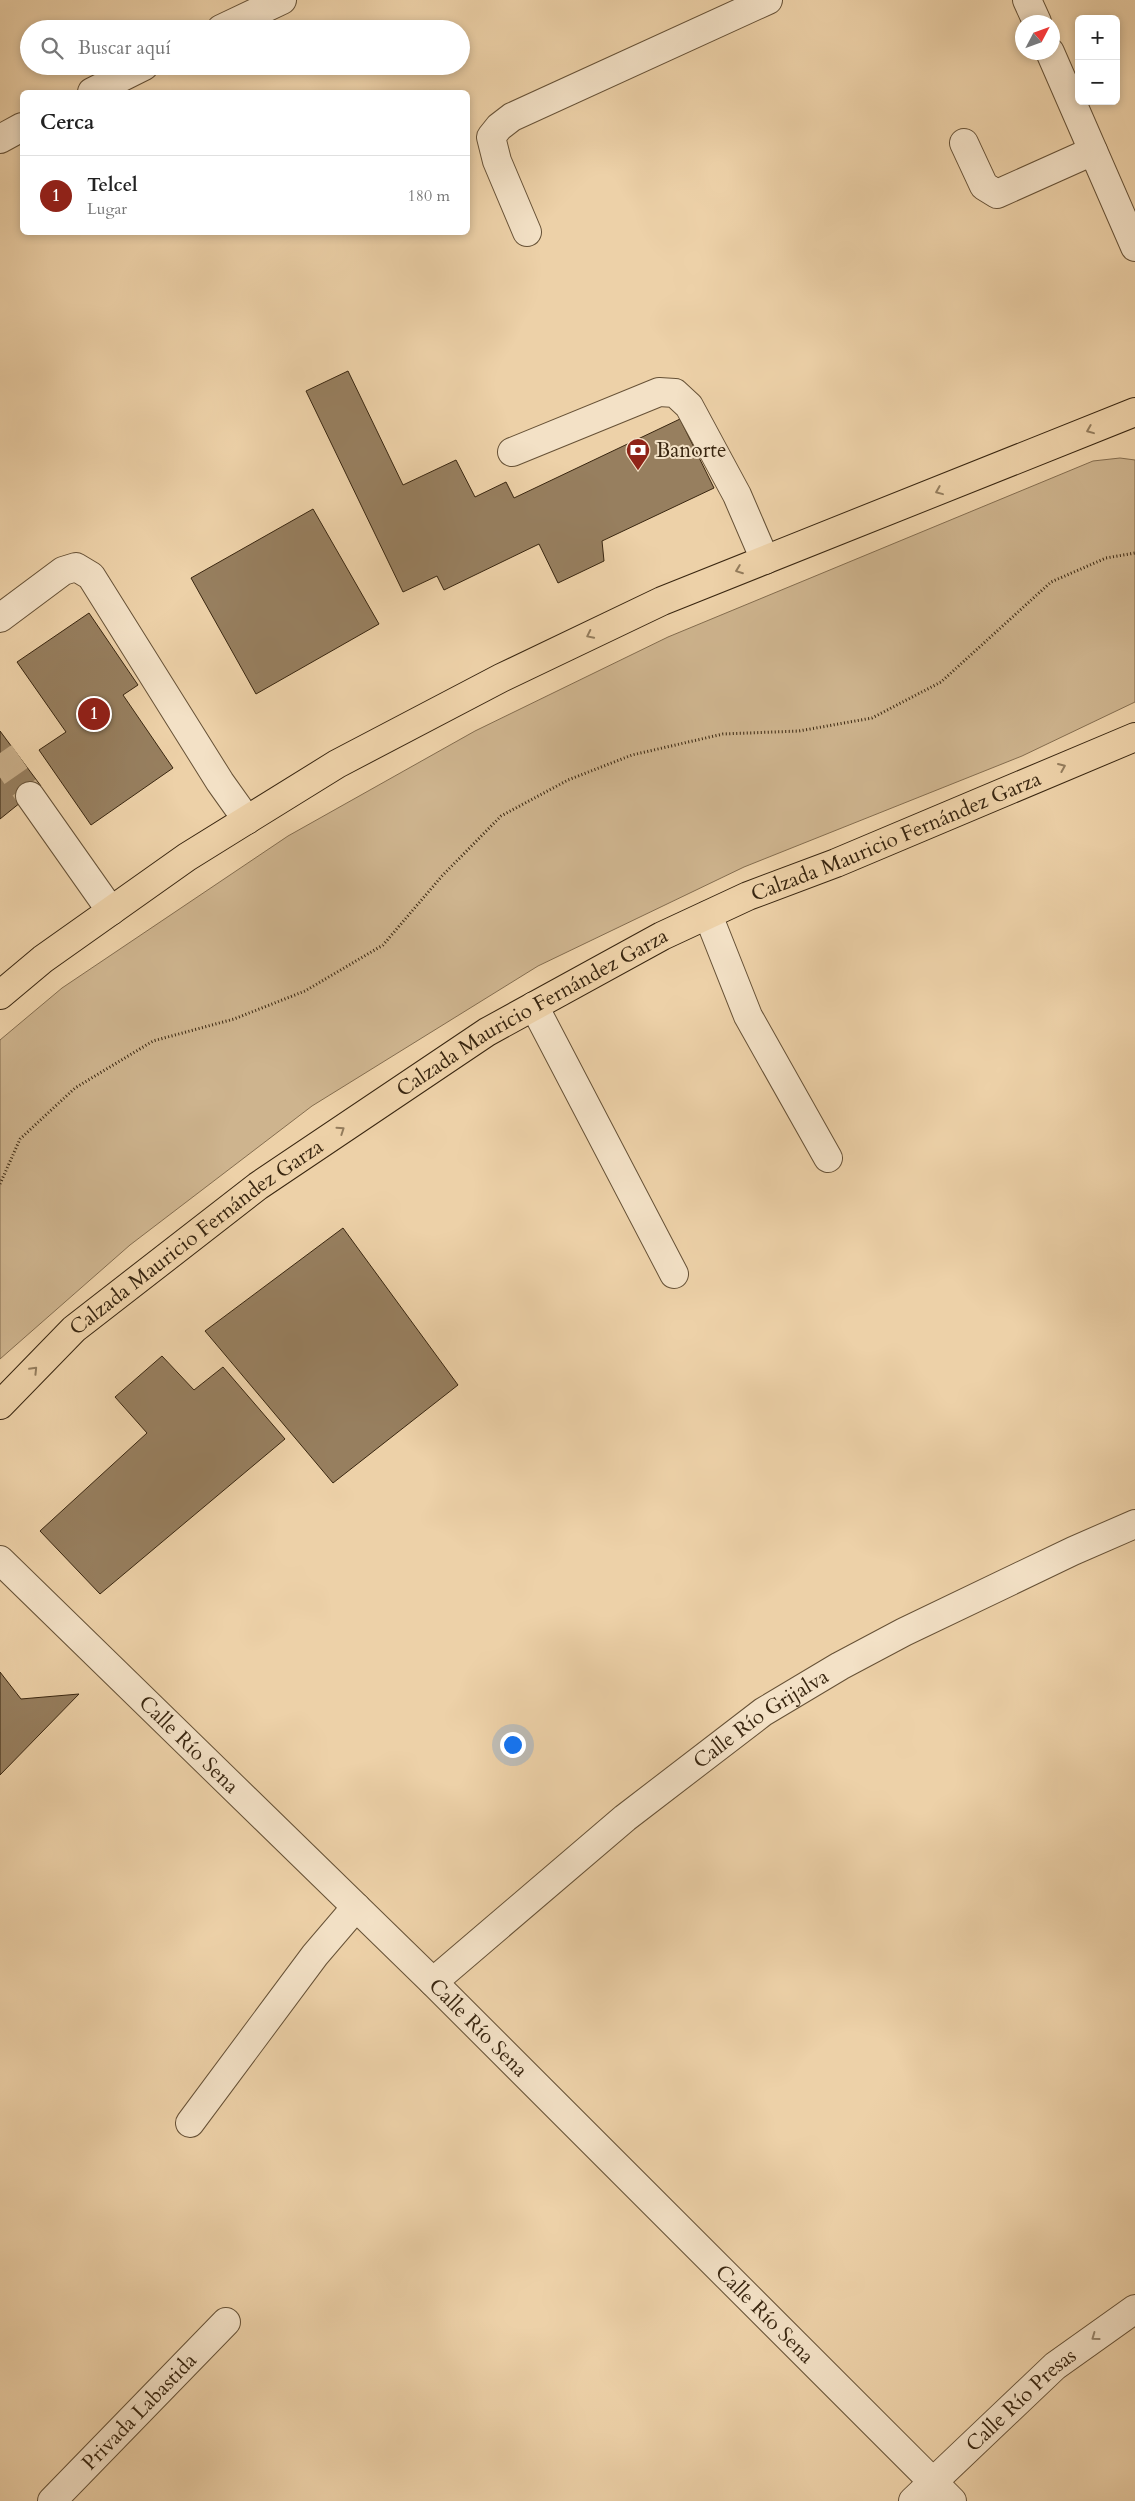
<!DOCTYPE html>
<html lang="es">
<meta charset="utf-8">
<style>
body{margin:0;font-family:Cardo,serif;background:#f6f6f6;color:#222}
.controls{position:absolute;right:15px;top:15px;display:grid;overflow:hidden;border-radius:8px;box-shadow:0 2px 8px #0003}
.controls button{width:45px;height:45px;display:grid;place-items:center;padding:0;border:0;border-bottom:1px solid #e0e0e0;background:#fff;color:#222;font:25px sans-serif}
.compass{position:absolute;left:1015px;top:15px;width:45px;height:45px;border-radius:50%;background:#fff;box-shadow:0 2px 8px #0003;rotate:49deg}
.you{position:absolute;left:512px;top:1744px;width:18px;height:18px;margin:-12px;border:4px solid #fff;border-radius:50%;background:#1a73e8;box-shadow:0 0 0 8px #1a73e833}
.badge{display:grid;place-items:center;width:32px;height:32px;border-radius:50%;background:#8f2418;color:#fff;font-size:16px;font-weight:700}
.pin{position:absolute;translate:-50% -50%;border:2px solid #fff;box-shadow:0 1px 5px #0006}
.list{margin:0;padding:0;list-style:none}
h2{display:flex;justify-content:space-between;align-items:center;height:65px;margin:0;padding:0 20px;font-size:21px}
h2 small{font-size:16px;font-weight:400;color:#767676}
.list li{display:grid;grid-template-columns:32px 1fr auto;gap:15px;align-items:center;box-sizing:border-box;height:80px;padding:0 20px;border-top:1px solid #e0e0e0}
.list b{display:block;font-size:19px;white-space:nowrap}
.list p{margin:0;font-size:16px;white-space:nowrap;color:#767676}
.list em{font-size:16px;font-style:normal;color:#767676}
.icon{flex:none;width:28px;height:28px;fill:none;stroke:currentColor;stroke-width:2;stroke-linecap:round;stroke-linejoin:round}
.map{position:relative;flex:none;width:1135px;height:2501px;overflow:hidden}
.search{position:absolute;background:#fff;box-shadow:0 2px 8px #0003;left:20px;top:20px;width:450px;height:55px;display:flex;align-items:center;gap:12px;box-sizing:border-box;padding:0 18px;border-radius:28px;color:#767676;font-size:19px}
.panel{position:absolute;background:#fff;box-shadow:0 2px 8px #0003;left:20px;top:90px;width:450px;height:145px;border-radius:8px}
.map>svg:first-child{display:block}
</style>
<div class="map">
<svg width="1135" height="2501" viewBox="0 0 1135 2501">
<rect width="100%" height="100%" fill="#edd1a8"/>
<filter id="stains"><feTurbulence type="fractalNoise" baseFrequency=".004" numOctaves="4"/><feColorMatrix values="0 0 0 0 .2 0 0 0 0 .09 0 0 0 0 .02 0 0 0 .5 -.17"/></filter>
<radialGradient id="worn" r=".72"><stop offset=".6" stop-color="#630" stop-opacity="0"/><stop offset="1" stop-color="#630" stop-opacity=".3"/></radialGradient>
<path fill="#ceb48e" stroke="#846d4f" d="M1120,458L1135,460V702L1022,756L744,867L538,966L312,1106L130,1245L0,1359V1040L62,988L288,836L475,731L668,637L1093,461Z"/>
<path fill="#977f5f" stroke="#392610" d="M348,371L403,485L456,460L475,497L506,482L514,498L680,419L714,488L602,541L604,561L558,583L539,544L444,590L437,576L403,592L306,391Z
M313,509L379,624L256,694L191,578Z
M89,613L138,685L123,695L173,768L91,825L39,750L66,732L17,662Z
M0,731L41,786L0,819Z
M343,1228L458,1385L333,1483L205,1331Z
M162,1356L194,1390L223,1367L285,1439L100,1594L40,1531L147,1433L115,1397Z
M0,1672L21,1699L79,1694L0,1775Z"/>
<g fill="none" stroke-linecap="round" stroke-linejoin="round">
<path stroke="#c9af8a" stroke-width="28" stroke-dasharray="28 14" stroke-linecap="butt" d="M0,753L30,796"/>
<g stroke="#665136" stroke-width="30">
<g id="minor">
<path d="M1027,0L1037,22"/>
<path d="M221,29L282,0"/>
<path d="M1050,52L1135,247"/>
<path d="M92,92L144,66"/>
<path d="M0,139L22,127"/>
<path d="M964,143L984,186L997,194L1093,151"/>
<path d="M527,232L497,161L491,137L499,127L512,117L768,0"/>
<path d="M512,452L659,392L675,393L689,406L737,495L765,560"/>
<path d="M0,618L63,571L76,567L91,576L220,782L247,820"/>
<path d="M30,796L111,911"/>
<path d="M708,915L748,1016L828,1158"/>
<path d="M534,1006L674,1274"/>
<path id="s1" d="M0,1560L433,1982L952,2501"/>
<path id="s2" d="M433,1982L625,1818L763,1712L840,1666L904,1632L1073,1551L1135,1524"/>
<path d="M190,2123L315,1955L356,1907"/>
<path id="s3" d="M52,2501L226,2322"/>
<path id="s4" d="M913,2501L1055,2366L1135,2309"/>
</g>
</g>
<g stroke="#392610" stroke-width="30">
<g id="major">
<path d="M0,995L43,959L187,857L337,764L501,678L662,601L1135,412"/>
<path id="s5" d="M0,1405L74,1329L258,1186L487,1032L662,936L748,896L836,863L1135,737"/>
</g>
</g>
<path stroke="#392610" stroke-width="3" stroke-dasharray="1 2.5" stroke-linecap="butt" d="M0,1184L20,1139L75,1088L153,1041L234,1019L305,991L383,945L442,876L501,816L568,780L632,755L723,734L799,731L872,718L941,682L1051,582L1106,558L1135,553"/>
<use href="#minor" stroke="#f3e1c6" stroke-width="28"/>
<use href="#major" stroke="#edd1a8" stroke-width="28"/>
</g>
<defs><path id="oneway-chevron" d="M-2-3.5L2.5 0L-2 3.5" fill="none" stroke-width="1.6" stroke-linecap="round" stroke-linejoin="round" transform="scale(1.25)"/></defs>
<g stroke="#937c5c">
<use href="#oneway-chevron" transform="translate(1090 430) rotate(158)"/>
<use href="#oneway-chevron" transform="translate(939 491) rotate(158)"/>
<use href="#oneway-chevron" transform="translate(739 570) rotate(159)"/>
<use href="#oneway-chevron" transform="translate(590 635) rotate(154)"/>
<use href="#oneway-chevron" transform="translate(1062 767) rotate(-23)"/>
<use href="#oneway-chevron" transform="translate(341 1130) rotate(-34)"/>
<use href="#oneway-chevron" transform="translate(34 1370) rotate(-46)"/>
</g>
<use stroke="#96846b" href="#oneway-chevron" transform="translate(1095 2337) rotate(144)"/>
<defs>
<g id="bank-pin" transform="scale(1.25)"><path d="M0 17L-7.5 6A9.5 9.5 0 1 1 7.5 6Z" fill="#8f2418" stroke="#f3e1c6"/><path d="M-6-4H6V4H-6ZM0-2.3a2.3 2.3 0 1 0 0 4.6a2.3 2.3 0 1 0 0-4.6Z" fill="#fff"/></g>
</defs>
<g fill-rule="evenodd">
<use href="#bank-pin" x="638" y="450"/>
</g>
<g text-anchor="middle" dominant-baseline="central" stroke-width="4" stroke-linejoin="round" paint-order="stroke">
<g font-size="21" fill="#392610" stroke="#f3e1c6" text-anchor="start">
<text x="656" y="450">Banorte</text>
</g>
<g font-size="21" fill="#392610" stroke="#f3e1c6">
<text stroke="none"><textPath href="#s5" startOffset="1069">Calzada Mauricio Fernández Garza</textPath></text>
<text stroke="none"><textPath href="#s5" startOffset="664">Calzada Mauricio Fernández Garza</textPath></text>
<text stroke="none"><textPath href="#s5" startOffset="259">Calzada Mauricio Fernández Garza</textPath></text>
<text stroke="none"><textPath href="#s2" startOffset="421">Calle Río Grijalva</textPath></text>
<text stroke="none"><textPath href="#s1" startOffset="264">Calle Río Sena</textPath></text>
<text stroke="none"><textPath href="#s1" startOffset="669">Calle Río Sena</textPath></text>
<text stroke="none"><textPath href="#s1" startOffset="1074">Calle Río Sena</textPath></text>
<text stroke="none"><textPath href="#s4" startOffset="148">Calle Río Presas</textPath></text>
<text stroke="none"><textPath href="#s3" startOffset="125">Privada Labastida</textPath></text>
</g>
</g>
<rect width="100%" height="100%" filter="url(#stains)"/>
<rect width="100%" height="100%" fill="url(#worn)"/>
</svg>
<div class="controls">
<button>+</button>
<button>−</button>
</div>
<svg class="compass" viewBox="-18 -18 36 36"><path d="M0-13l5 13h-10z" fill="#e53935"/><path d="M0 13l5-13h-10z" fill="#767676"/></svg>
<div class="you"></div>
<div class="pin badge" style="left:94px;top:714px">1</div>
<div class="search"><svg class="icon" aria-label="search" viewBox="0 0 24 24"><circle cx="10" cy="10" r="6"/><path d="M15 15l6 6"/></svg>Buscar aquí</div>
<section class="panel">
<h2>Cerca<small></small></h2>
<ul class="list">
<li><span class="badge">1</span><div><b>Telcel</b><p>Lugar</p></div><em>180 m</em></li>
</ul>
</section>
</div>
